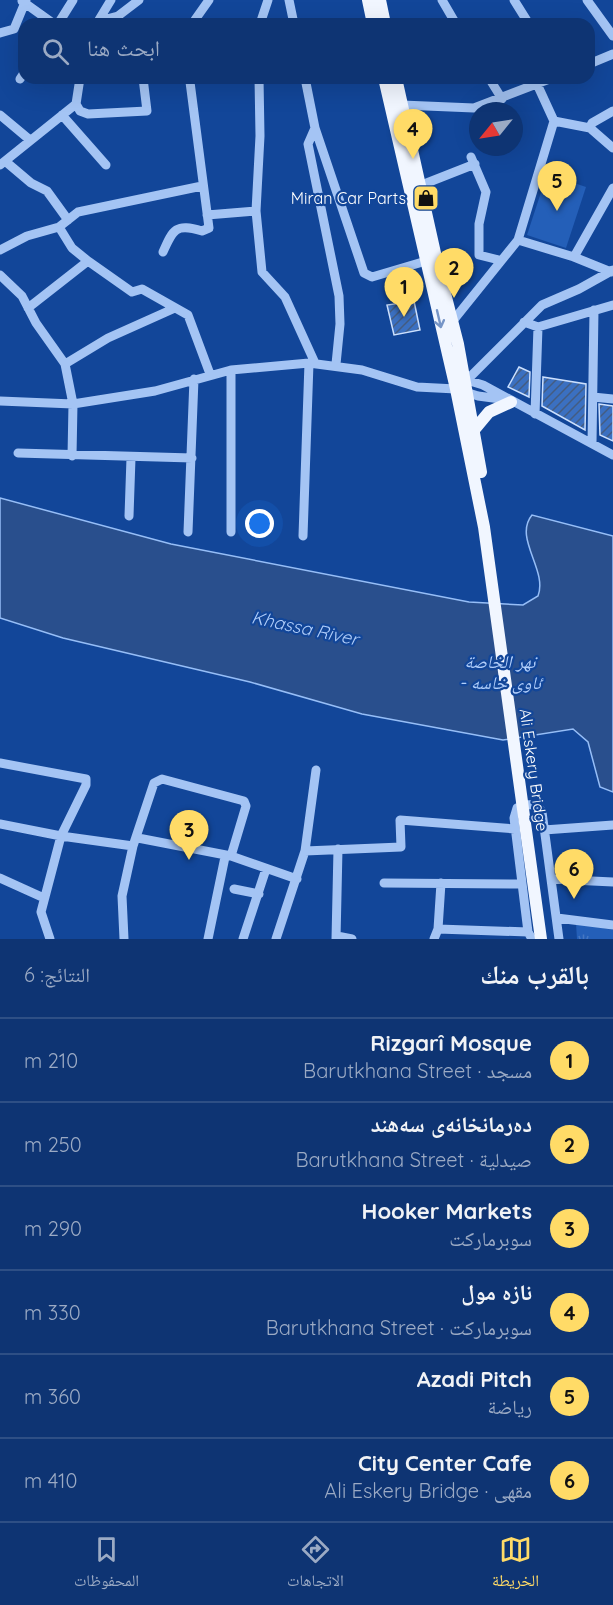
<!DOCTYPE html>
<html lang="ar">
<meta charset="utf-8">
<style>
body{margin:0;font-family:Quicksand,"Noto Naskh Arabic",sans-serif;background:#173c78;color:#f1f3f6;direction:rtl}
.compass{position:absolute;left:469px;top:102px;width:54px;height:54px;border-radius:50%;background:#0e3473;box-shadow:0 6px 24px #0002;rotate:240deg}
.you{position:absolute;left:260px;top:524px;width:21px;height:21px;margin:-15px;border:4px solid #fff;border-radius:50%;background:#1a73e8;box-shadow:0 0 0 9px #1a73e833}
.badge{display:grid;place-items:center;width:39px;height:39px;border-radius:50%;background:#ffdb67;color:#111;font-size:20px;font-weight:700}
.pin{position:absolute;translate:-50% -50px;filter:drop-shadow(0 2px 3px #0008)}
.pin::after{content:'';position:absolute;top:32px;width:21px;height:18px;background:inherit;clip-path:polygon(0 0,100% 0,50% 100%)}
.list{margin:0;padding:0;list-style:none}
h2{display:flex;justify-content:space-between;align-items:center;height:78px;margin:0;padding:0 24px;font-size:26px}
h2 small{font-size:20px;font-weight:400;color:#9baac4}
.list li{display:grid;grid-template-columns:39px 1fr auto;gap:18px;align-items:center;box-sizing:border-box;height:84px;padding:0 24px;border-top:2px solid #2e4f85}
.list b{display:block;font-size:22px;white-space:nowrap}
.list p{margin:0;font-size:20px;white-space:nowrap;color:#9baac4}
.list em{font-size:20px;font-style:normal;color:#9baac4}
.icon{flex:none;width:33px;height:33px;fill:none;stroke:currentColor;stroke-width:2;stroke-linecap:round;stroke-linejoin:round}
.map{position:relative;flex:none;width:613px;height:939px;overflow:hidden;direction:ltr}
.search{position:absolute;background:#0e3473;box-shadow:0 6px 24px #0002;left:18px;right:18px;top:18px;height:66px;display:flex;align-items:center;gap:15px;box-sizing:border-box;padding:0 21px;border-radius:18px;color:#9baac4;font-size:22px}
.sheet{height:582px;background:#0e3473}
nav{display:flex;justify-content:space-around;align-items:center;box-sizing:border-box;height:84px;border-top:2px solid #2e4f85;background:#0e3473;font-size:16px;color:#9baac4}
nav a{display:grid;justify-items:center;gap:3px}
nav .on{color:#ffdb67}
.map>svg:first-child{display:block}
</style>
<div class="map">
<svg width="613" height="939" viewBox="0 0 613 939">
<defs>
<pattern id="park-tufts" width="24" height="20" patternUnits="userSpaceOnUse" patternTransform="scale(1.5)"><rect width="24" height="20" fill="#245fb8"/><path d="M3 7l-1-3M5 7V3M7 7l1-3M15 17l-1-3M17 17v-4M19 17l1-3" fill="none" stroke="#4577c3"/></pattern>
<pattern id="building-hatch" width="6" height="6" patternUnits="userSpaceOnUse" patternTransform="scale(1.5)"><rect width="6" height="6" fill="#3b70c1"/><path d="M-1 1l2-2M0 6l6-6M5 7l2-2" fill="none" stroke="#445c81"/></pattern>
</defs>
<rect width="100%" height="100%" fill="#124699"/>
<path fill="url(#park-tufts)" d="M576,923L613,930V939H577Z"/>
<path fill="#245fb8" d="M547,174L586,187L566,248L527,235Z"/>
<path fill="#294f8d" stroke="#96bef7" stroke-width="1.5" d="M0,498L171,544L469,602L523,605L538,596C548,570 513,538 532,515L613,536V792L600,787L588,742L573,729L503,740L362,714L250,682L63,638L0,618Z"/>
<path fill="url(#building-hatch)" stroke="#cce0fe" stroke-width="1.5" d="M414,301L420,330L394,335L387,305Z
M519,367L530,372L529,397L508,387Z
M543,377L586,384L585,430L542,406Z
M599,404L613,406V441L600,435Z"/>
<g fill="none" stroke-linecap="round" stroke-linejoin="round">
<path stroke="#a4c4f4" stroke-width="9" d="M289,0L294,24
M442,0L456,24
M514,0L529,24
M587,0L613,36
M22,1L54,24
M99,21L118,16L139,0
M97,23L111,0
M58,24L73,0
M192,24L209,0
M260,24L268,0
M0,33L14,29L26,0
M589,64L613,54
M80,78L76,104L80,111L88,114L147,111L143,78
M259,78L260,136L256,211L262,272L285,297L315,363
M305,78L315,128L364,273L372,277L426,261
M489,78L502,99
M20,79L24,73
M402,105L474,108L552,78
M613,111L592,123L590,128L613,148
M0,115L30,140
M62,115L106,165
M554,121L590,128
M315,128L308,144L339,296L340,324L336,364
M471,157L486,192L479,224V255L499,260
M5,161L31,183L47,191L68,220
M0,165L76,104
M419,186L475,164
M207,215L256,211
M59,227L72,248L88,261
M518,240L574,257L611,272
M0,250L27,236L59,227L78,212L202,186
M163,252C173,229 176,223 202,231L209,228L190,82
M574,257L613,188
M0,275L22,296L36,323L65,364L73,404L72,456
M28,308L88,261L132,292L142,289L188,315L210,374
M452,322L518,240L554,121L537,84
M524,322L538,327L613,305
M65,364L108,338L175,308
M466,381L542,305L579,289L613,270
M463,382L470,381L483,385L613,455
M593,397L613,399
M0,401L73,404L155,391L231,370L309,363L362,370L417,387L456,389L478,396L508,400
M535,414L538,327
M592,443L594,310
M18,453L192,458
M129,516L131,458
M188,532L194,379
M231,532V370
M303,536L309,363
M0,763L86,779V785L61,836L133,846
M0,824L61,836L41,912L50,939
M544,830L613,825
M138,838L231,856L297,879
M305,851L401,847L400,820L515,829
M0,878L44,898
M551,879L613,882
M384,883L522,884
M234,889L259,894
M557,918L613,925
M438,929L528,932
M337,936L352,939
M124,939L122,896L133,846L154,783L162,779L244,801L246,806L231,856
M208,939L225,857
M243,939L266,869
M276,939L305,851L316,770
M336,939L338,849
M434,939L438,929L441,883
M532,939L528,932L514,818L517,808C526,803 537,803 542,812L559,939"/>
<path stroke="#f1f6ff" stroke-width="12" d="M368,0L373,24
M380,0L385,24
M384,78L456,389L484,527L541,939
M396,78L437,262L458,344L481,472
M474,430L489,412L511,402"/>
</g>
<defs><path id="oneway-shaft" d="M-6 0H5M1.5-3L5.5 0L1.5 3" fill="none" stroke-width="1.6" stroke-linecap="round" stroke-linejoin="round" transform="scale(1.5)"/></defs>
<use stroke="#7695c7" href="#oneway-shaft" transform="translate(439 319) rotate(77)"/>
<defs>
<g id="shop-square" transform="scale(1.35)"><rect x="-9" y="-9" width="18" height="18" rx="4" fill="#ffdb67" stroke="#124699"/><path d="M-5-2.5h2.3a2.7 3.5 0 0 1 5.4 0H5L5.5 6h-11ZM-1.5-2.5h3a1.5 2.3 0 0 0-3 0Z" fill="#111"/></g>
</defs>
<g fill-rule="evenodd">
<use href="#shop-square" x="426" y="198"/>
</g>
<g text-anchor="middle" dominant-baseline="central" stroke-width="4.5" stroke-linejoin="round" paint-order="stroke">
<g font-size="16" fill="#fff" stroke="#124699" text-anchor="end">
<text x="406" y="198">Miran Car Parts</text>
</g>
<g font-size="16" fill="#fff" stroke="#124699">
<text transform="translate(534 770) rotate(82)">Ali Eskery Bridge</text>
</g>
<g font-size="18" font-style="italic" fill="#b1cefa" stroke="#124699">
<text transform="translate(305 628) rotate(12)">Khassa River</text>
<text x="500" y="661">نهر الخاصة<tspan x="500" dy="21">- ئاوی خاسە</tspan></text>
</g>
</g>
</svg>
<svg class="compass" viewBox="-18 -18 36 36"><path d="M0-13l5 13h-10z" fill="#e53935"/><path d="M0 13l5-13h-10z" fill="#9baac4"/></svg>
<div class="you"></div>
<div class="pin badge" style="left:404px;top:317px">1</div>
<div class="pin badge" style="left:454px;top:298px">2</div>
<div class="pin badge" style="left:189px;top:860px">3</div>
<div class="pin badge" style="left:413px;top:159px">4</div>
<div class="pin badge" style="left:557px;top:211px">5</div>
<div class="pin badge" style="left:574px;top:899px">6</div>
<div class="search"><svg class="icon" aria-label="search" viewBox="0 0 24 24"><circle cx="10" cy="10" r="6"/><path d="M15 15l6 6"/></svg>ابحث هنا</div>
</div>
<section class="sheet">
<h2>بالقرب منك<small>النتائج: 6</small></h2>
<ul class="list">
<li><span class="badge">1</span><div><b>Rizgarî Mosque</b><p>مسجد · Barutkhana Street</p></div><em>210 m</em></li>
<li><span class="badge">2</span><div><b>دەرمانخانەی سەهند</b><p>صيدلية · Barutkhana Street</p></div><em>250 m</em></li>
<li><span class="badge">3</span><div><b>Hooker Markets</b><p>سوبرماركت</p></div><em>290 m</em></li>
<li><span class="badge">4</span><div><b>نازه مول</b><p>سوبرماركت · Barutkhana Street</p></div><em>330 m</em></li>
<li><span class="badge">5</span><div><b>Azadi Pitch</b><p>رياضة</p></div><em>360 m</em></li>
<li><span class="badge">6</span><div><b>City Center Cafe</b><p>مقهى · Ali Eskery Bridge</p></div><em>410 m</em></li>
</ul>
</section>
<nav>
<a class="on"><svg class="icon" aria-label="map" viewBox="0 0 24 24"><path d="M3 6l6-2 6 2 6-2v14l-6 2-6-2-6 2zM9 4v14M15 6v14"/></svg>الخريطة</a>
<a><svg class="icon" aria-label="directions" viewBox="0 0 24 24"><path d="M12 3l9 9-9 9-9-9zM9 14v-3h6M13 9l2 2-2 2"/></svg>الاتجاهات</a>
<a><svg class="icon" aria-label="saved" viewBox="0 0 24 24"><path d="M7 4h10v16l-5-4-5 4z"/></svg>المحفوظات</a>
</nav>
